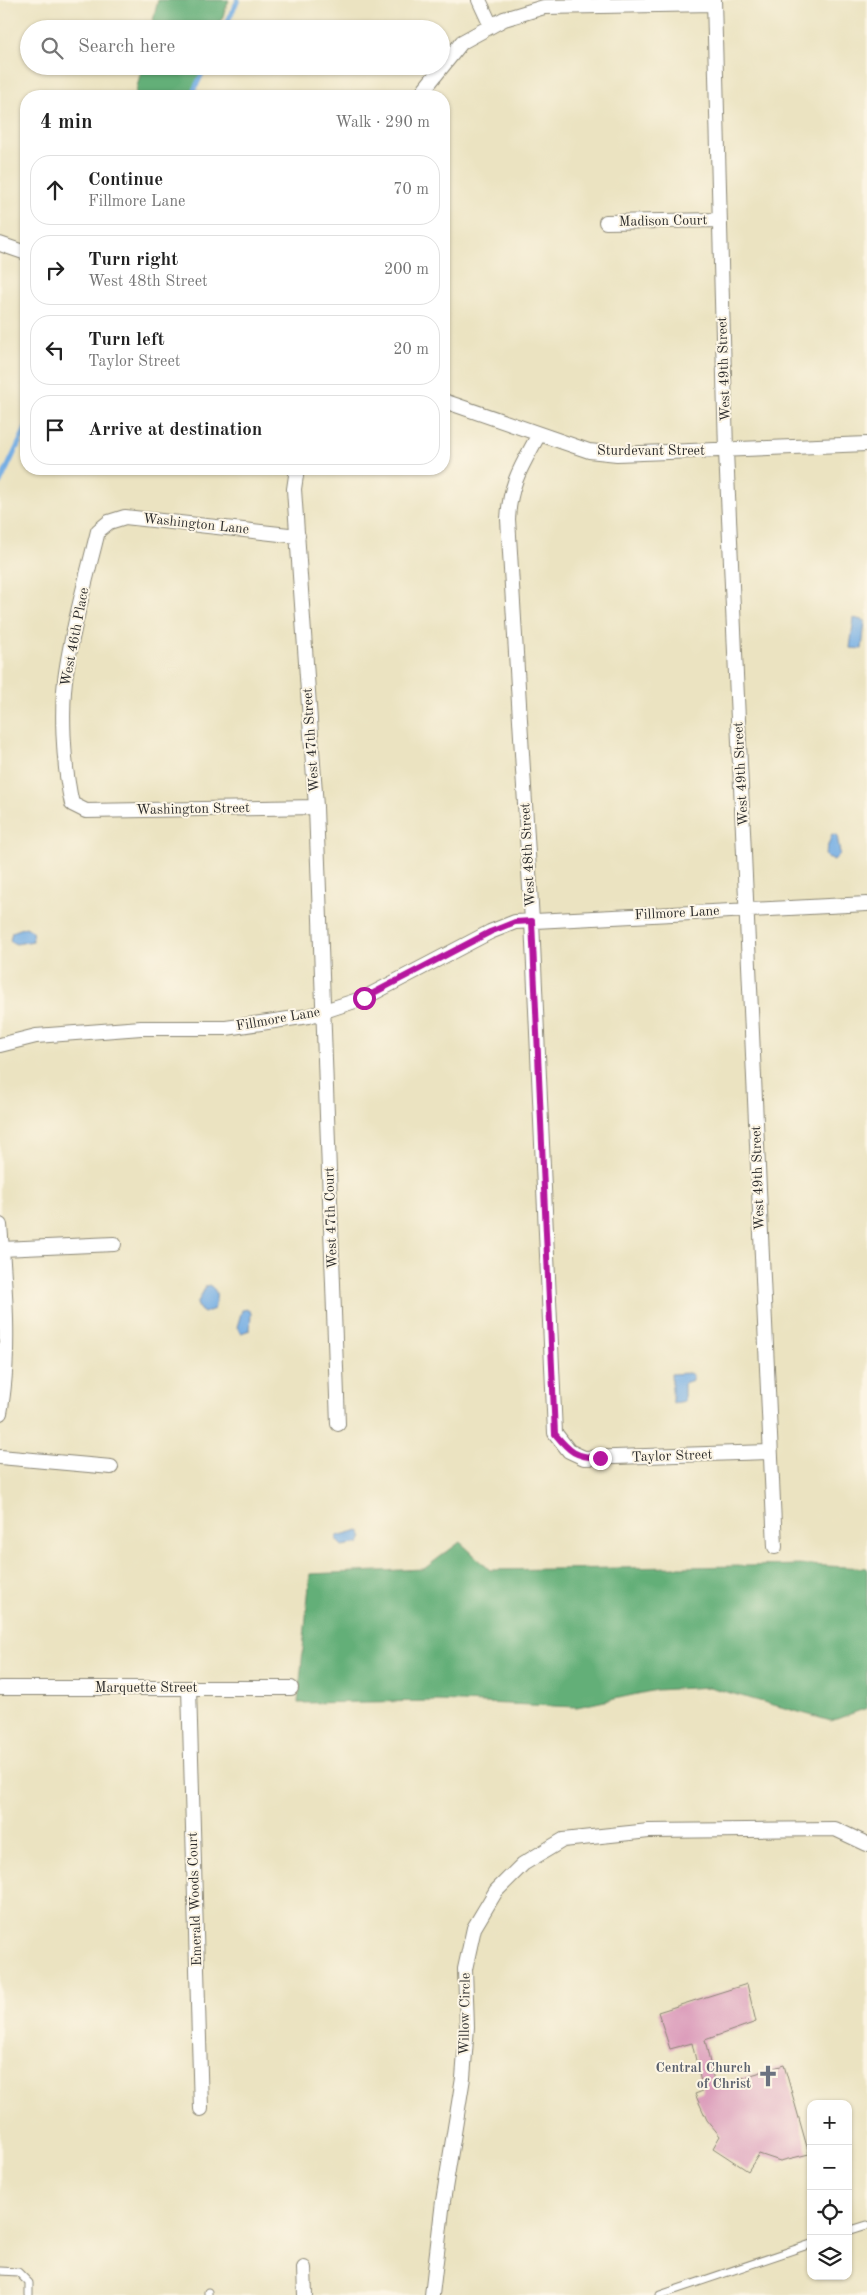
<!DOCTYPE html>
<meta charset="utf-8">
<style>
body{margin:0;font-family:"Old Standard TT",serif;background:#f6f6f6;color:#222}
.controls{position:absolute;right:15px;bottom:15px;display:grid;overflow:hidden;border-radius:10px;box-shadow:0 1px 4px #0004}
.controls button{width:45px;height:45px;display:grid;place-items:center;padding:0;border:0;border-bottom:1px solid #e0e0e0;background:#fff;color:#222;font:25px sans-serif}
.stop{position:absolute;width:15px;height:15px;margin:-11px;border:4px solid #b5179e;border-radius:50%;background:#fff}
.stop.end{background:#b5179e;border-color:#fff;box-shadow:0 1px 5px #0008}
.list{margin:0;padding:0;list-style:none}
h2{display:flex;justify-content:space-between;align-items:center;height:65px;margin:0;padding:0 20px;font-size:21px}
h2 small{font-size:16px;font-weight:400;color:#767676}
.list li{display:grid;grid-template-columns:32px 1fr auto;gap:15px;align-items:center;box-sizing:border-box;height:70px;margin:0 10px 10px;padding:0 10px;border:1px solid #e0e0e0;border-radius:20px}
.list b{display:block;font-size:19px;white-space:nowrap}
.list p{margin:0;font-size:16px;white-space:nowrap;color:#767676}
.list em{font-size:16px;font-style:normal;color:#767676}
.icon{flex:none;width:28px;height:28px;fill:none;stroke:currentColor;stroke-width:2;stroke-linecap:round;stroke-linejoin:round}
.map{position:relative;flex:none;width:867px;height:2295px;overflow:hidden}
.search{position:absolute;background:#fff;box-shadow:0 1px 4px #0004;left:20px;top:20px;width:430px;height:55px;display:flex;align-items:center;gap:12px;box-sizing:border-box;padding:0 18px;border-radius:28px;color:#767676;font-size:19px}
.panel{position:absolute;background:#fff;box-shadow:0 1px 4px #0004;left:20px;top:90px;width:430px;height:385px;border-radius:20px}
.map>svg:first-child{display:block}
</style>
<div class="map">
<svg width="867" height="2295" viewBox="0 0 867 2295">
<rect width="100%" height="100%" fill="#fcf5e5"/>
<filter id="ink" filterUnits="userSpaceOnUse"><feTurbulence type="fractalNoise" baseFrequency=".02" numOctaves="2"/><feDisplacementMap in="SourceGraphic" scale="10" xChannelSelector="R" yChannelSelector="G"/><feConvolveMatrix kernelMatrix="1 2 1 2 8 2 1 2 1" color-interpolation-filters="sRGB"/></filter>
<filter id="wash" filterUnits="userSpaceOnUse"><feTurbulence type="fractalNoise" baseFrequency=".0096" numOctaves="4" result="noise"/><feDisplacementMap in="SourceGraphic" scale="20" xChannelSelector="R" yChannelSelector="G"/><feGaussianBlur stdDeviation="1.12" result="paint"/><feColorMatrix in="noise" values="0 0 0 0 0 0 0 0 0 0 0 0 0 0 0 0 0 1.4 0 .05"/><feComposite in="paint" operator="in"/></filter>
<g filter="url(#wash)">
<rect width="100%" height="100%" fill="#ebe3c1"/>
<path fill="#63af78" stroke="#476d52" d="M158,0H229L218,29H151Z
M142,66H203L191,96H135Z
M460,1542L490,1570L807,1565L867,1568V1708L831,1721L709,1687L656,1690L577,1707L438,1701L298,1703L310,1574L424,1569Z"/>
<path fill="#73ade4" stroke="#4f6c88" d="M854,618L865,621L862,649L850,648Z
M832,834L837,835L840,854L834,860L827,858L825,854Z
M26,927L32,931L33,941L16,944L10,941L12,932Z
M209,1285C220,1292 216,1297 214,1309L204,1313L200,1310L197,1304L206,1286Z
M248,1309L251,1313L250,1330L241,1333L237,1327L242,1310Z
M689,1373L693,1375V1380L684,1383V1401L673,1403L671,1374Z
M359,1530L363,1537L360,1543L342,1546L337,1541V1536Z"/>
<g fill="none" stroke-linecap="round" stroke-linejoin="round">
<path stroke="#73ade4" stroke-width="5" d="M224,29L238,0
M191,96L206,66
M0,483L26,428"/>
</g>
<g id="blocks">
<path fill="#dc9dbb" d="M747,1984L756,2022L705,2040L715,2086L784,2065L809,2154L780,2161L759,2154L748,2171L713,2148L720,2136L707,2120L695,2094L703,2091L692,2043L670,2049L658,2012Z"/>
</g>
</g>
<g filter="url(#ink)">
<use href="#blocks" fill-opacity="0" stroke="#8b8776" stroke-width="1"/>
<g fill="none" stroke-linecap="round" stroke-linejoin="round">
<g stroke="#8b8776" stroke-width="9">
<path id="lane" d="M848,2231L867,2225
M0,2271L18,2272L29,2283V2295
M208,2292V2295
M660,2295L811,2244"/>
</g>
<g stroke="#8b8776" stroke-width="16">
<path id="street" d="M479,0L491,26
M714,0L726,451L775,1547
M421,96L426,87L462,42L504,19L544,7L714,4
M606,222L719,220
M0,244L26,253
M444,401L589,451L617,454L867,444
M539,434C522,466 510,482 508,519L532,921L555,1433L569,1451L584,1458L769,1452
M297,469L294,489L316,807L338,1424
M298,536L125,517L109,522L98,531C87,576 74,621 67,666C60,706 63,764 72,804L86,811L316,807
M0,1045L36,1036L141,1028H226L309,1016L364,998L490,932L515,922L867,904
M0,1225C5,1283 11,1356 0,1413
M2,1249L114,1244
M0,1457L111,1467
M0,1688H291
M189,1688L201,2109
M304,2268L305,2295
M432,2295L443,2201L463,2078L467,2027L465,1969L474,1928L496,1891L523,1864L563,1840L649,1831L835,1829L867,1844"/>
</g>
<use href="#lane" stroke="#fff" stroke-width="7"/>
<use href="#street" stroke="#fff" stroke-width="14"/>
</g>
</g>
<g fill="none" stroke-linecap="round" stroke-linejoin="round" filter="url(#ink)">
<path stroke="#b5179e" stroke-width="6" d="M364,998L490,932L515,922L532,921L555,1434C570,1452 575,1457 600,1458"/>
</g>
<defs>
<g id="church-bare" transform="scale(1.725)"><path d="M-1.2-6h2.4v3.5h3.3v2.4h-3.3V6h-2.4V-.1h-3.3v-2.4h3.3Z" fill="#6b7280" stroke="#fcf5e5" stroke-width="2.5" paint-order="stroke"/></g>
</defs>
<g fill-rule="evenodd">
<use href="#church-bare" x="768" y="2076"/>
</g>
<g text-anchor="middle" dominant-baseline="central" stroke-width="4" stroke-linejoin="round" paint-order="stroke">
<g font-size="14" fill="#2b2b2b" stroke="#fcf5e5">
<text transform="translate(663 221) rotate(-1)">Madison Court</text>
<text transform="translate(724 369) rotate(-92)">West 49th Street</text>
<text x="651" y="451">Sturdevant Street</text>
<text transform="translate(196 524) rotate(6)">Washington Lane</text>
<text transform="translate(75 637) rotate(-79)">West 46th Place</text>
<text transform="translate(311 740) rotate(-94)">West 47th Street</text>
<text transform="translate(741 774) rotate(-93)">West 49th Street</text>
<text transform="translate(193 809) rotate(-1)">Washington Street</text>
<text transform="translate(528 855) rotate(-93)">West 48th Street</text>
<text transform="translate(677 913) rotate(-3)">Fillmore Lane</text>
<text transform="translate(278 1019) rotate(-10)">Fillmore Lane</text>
<text transform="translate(758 1178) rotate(-92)">West 49th Street</text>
<text transform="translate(331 1218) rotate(-92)">West 47th Court</text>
<text transform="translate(672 1456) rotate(-2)">Taylor Street</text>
<text x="146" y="1688">Marquette Street</text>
<text transform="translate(195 1899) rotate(-92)">Emerald Woods Court</text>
<text transform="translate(465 2014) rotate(-89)">Willow Circle</text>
</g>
<g font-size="14" font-weight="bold" fill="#5b616d" stroke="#fcf5e5" text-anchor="end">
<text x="751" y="2068">Central Church<tspan x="751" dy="16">of Christ</tspan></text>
</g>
</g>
</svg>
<div class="controls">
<button>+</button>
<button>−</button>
<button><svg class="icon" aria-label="locate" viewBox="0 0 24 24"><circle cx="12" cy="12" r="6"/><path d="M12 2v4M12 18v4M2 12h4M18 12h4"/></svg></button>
<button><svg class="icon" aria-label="layers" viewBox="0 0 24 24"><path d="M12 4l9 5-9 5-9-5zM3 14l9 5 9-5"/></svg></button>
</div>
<div class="stop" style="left:364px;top:998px"></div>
<div class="stop end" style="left:600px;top:1458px"></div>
<div class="search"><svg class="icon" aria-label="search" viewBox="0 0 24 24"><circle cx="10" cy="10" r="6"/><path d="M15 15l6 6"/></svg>Search here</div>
<section class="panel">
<h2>4 min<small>Walk · 290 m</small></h2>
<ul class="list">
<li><svg class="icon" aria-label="ahead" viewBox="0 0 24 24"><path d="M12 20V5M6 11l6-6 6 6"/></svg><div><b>Continue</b><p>Fillmore Lane</p></div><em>70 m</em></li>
<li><svg class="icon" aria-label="right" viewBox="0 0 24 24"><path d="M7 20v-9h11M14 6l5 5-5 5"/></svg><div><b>Turn right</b><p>West 48th Street</p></div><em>200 m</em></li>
<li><svg class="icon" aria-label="left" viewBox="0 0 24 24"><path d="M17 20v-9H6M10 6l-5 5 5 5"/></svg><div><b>Turn left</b><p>Taylor Street</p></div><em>20 m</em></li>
<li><svg class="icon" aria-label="arrive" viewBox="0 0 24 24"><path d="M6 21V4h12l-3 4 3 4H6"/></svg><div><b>Arrive at destination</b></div></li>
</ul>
</section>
</div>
